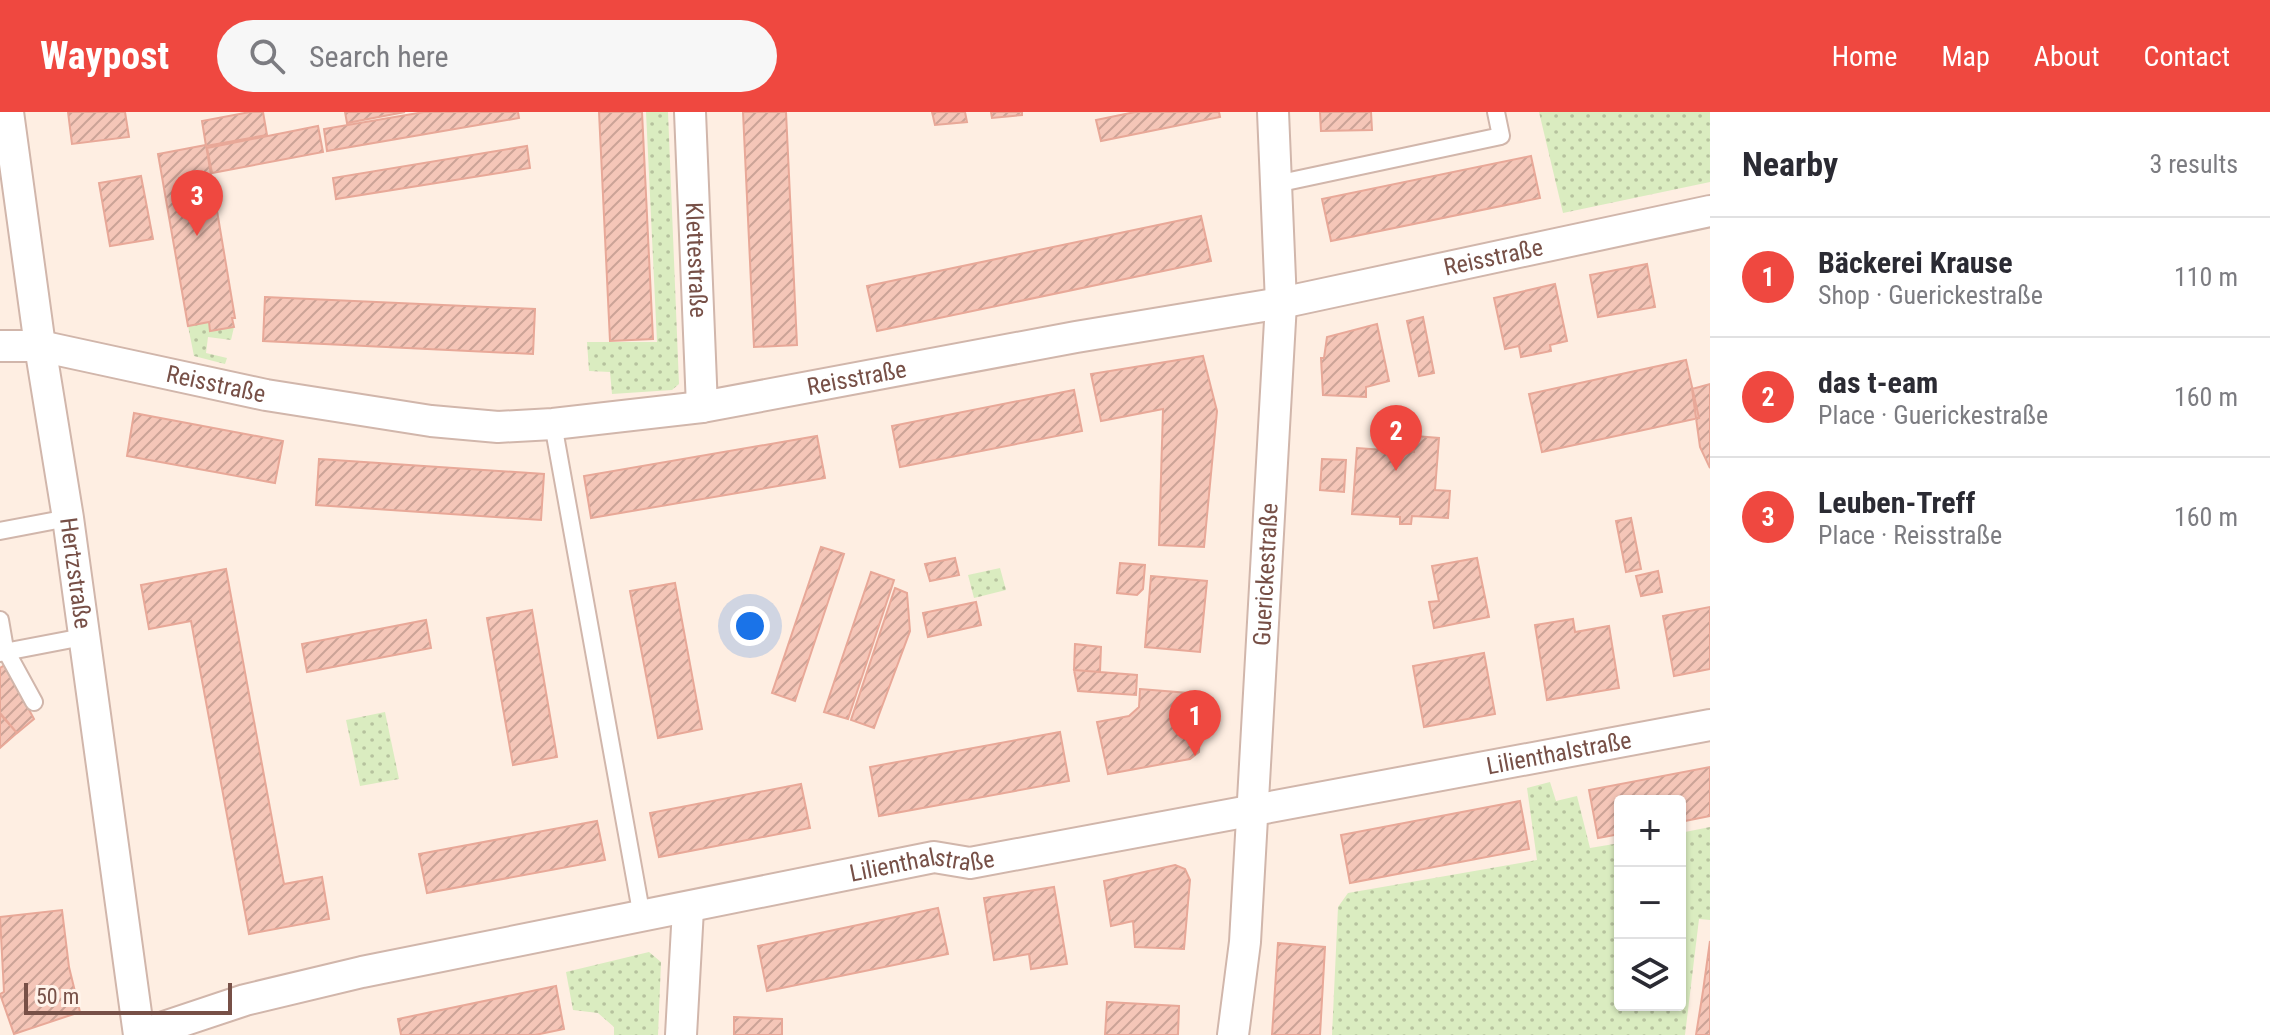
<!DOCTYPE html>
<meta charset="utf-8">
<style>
body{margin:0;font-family:"Roboto Condensed",sans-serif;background:#f7f7f7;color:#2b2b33}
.controls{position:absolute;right:24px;bottom:24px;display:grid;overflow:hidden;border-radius:8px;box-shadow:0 2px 6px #0004}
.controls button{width:72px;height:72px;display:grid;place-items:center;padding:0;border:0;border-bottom:2px solid #e1e1e2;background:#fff;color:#2b2b33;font:40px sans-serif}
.scale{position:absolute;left:24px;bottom:20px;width:208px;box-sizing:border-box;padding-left:8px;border:4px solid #775047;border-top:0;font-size:22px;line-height:28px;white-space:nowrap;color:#775047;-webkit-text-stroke:6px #fff3ea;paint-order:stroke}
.you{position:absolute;left:750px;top:514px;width:28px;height:28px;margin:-20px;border:6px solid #fff;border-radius:50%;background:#1a73e8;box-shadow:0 0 0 12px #1a73e833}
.badge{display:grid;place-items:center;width:52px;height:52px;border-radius:50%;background:#ef4840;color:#fff;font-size:26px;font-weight:700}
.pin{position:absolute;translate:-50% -66px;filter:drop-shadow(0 2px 4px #0008)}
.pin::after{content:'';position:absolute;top:42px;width:28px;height:24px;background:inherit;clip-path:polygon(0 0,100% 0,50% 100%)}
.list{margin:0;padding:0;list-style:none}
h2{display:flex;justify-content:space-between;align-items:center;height:104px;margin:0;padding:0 32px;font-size:34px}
h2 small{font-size:26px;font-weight:400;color:#7c7c81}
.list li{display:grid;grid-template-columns:52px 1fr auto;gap:24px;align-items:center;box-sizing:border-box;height:120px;padding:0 32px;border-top:2px solid #e1e1e2}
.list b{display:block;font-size:30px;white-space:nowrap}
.list p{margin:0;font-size:26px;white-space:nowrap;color:#7c7c81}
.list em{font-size:26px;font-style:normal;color:#7c7c81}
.icon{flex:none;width:44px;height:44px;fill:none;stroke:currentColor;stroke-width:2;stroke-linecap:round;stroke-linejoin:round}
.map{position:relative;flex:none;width:1710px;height:923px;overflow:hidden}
header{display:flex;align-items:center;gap:48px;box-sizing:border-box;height:112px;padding:0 40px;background:#ef4840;color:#fff}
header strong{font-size:38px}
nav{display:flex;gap:44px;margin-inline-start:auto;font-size:28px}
.search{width:560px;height:72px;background:#f7f7f7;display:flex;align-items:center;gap:20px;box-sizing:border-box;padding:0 28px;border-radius:44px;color:#7c7c81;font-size:30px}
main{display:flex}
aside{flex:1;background:#fff}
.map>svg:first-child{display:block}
</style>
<header>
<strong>Waypost</strong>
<div class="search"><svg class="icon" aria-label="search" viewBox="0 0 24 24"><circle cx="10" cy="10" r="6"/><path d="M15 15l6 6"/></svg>Search here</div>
<nav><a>Home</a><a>Map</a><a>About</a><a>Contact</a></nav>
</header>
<main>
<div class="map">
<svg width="1710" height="923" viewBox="0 0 1710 923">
<defs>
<pattern id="green-dots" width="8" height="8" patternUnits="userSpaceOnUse" patternTransform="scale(2)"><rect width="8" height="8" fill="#daecc0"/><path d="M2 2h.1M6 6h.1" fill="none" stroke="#b6c29e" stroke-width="1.8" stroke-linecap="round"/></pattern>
<pattern id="building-hatch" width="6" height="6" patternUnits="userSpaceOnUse" patternTransform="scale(2)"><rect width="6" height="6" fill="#f5c6b8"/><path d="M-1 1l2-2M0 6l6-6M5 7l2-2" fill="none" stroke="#cba397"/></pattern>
</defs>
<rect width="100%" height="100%" fill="#feeee2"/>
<path fill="url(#green-dots)" d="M646,0H668L679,272L672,278L612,282L610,260L589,259L587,230H657Z
M1539,0H1710V70L1563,101Z
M209,210L234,215L231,228L208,225L206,241L227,246L225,252L194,244L188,214Z
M1000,456L1006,478L974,486L968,463Z
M385,600L399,667L360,674L346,608Z
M1550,670L1556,689L1577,684L1590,736L1620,731V893H1680V721L1710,715V808L1699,807L1685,923H1332L1338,795L1348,781L1537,748L1527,676Z
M649,840L661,850L658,923H614V915L598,901L573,898L566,860Z"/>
<path fill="url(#building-hatch)" stroke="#e8a898" stroke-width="2" d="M68,0H125L129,25L72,32Z
M250,0H263L267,23L206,34L202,9Z
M345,0H405L347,11Z
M424,0H518L519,6L327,39L324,17Z
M599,0H642L653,227L610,229Z
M743,0H786L797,233L754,235Z
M932,0H965L967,10L935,13Z
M991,0H1022V3L992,6Z
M1135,0H1219L1220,5L1101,29L1096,8Z
M1320,0H1371L1372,18L1321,19Z
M318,14L323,40L212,61L207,36Z
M206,33L235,206H232L234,215L210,219L209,210L188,214L158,42Z
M527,34L530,56L336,87L333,66Z
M1531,44L1540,86L1331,129L1322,87Z
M141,64L153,127L110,134L99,71Z
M1201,104L1211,149L877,219L867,174Z
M1647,152L1655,195L1598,205L1590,163Z
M1555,172L1567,229L1550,233L1551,239L1521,245L1519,234L1505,237L1494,186Z
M265,185L535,197L533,242L263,229Z
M1423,205L1434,261L1419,264L1407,209Z
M1377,212L1389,269L1366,275V285L1323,283L1321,246H1324L1327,225Z
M1203,244L1217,299L1204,435L1159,433L1163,297L1101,309L1091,262Z
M1686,248L1699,306L1542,340L1529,282Z
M1710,272V356L1700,335L1692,277Z
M1074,278L1082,319L900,355L892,314Z
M134,301L283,329L275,371L127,344Z
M817,324L825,366L591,406L584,364Z
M1415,324L1439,326L1435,378L1450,379L1448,406L1412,404L1411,412H1400V405L1352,402L1357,336L1414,340Z
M319,347L544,362L541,408L316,393Z
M1322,347L1346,348L1344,380L1320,378Z
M1631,406L1641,457L1626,460L1616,409Z
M821,435L844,442L795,589L772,581Z
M955,446L959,463L930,469L925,452Z
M1477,446L1489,505L1434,516L1429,490L1439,489L1432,454Z
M1120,451L1145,453L1143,477L1137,483L1117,481Z
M226,457L284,772L322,765L329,807L249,822L191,509L149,517L141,473Z
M1658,459L1662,480L1641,484L1636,464Z
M871,460L894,468L848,607L824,600Z
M1151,464L1207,469L1200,540L1145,535Z
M675,471L702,617L658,626L630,479Z
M895,476L907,481L910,519L874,616L851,608Z
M976,490L981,513L928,525L923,501Z
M1710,495V557L1674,564L1663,504Z
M532,498L557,645L513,653L487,506Z
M1573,507L1575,520L1609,514L1619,576L1547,588L1535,513Z
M426,508L431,536L307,560L302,532Z
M1075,532L1101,535L1100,560L1074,558Z
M1484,541L1495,602L1424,615L1413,554Z
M5,553L34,607L17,621L0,602V556Z
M1074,558L1137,563L1136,583L1078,579Z
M1140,577L1201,582L1199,640L1190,647L1108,662L1097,610L1129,604L1139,595Z
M0,601L17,621L0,636Z
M1060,620L1069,669L879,704L870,655Z
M1710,655V704L1680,710V689H1620V722L1598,726L1589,678Z
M801,672L810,716L659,745L650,701Z
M1520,689L1529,737L1350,771L1341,723Z
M597,709L605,748L427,781L419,742Z
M1175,753L1185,757L1190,768L1184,837L1135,835L1133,809L1111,814L1104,769Z
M1054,775L1067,852L1031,857L1029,842L994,848L984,786Z
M938,796L948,842L767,879L758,834Z
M62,798L69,855L80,900L14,922L0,882L4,880L0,805Z
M1710,829V923H1696L1703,879Z
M1278,831L1325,835L1320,923H1272Z
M556,874L564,917L535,923H401L398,907Z
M1107,890L1179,894L1178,923H1105Z
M734,905L782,907V923H734Z"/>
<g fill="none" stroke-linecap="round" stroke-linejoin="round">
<g stroke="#d1b6ab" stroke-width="20">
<path id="service" d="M1276,72L1501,24L1496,0
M553,312L642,805
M0,419L68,406
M0,508L5,537L34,590
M0,541L83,525"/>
</g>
<g stroke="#d1b6ab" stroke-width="34">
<g id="minor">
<path id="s1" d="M8,0L40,234L68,406L139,923"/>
<path id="s2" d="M690,0L702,295"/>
<path id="s3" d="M0,234H40L266,283L431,309L498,315L553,312L702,295L1076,225L1281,191L1710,99"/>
<path id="s4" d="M140,923L245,888L362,860L934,745L970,751L1710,613"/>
<path d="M681,923L688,797"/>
<path id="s5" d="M1233,923L1245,830L1281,191L1273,0"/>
</g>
</g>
<use href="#service" stroke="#fff" stroke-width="16"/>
<use href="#minor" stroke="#fff" stroke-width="30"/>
</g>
<g text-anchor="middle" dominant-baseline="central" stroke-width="6" stroke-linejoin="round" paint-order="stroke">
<g font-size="24" fill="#775047" stroke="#fff3ea">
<text stroke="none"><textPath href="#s3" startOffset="1516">Reisstraße</textPath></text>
<text stroke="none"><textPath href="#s2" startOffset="148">Klettestraße</textPath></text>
<text stroke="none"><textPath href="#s3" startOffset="868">Reisstraße</textPath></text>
<text stroke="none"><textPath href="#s3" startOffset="220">Reisstraße</textPath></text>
<text stroke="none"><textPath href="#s1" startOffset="466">Hertzstraße</textPath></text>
<text stroke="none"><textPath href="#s5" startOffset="462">Guerickestraße</textPath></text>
<text stroke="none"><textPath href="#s4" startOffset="1450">Lilienthalstraße</textPath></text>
<text stroke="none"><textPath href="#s4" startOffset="802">Lilienthalstraße</textPath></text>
</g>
</g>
</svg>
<div class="controls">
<button>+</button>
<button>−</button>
<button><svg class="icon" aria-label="layers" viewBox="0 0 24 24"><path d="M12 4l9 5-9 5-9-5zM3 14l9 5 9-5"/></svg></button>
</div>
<div class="scale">50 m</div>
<div class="you"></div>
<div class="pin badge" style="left:1195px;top:644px">1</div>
<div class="pin badge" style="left:1396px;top:359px">2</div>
<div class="pin badge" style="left:197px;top:124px">3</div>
</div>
<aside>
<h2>Nearby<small>3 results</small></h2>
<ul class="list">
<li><span class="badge">1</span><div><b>Bäckerei Krause</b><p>Shop · Guerickestraße</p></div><em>110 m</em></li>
<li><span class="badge">2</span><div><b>das t-eam</b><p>Place · Guerickestraße</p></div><em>160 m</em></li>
<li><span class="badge">3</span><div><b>Leuben-Treff</b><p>Place · Reisstraße</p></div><em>160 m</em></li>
</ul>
</aside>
</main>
